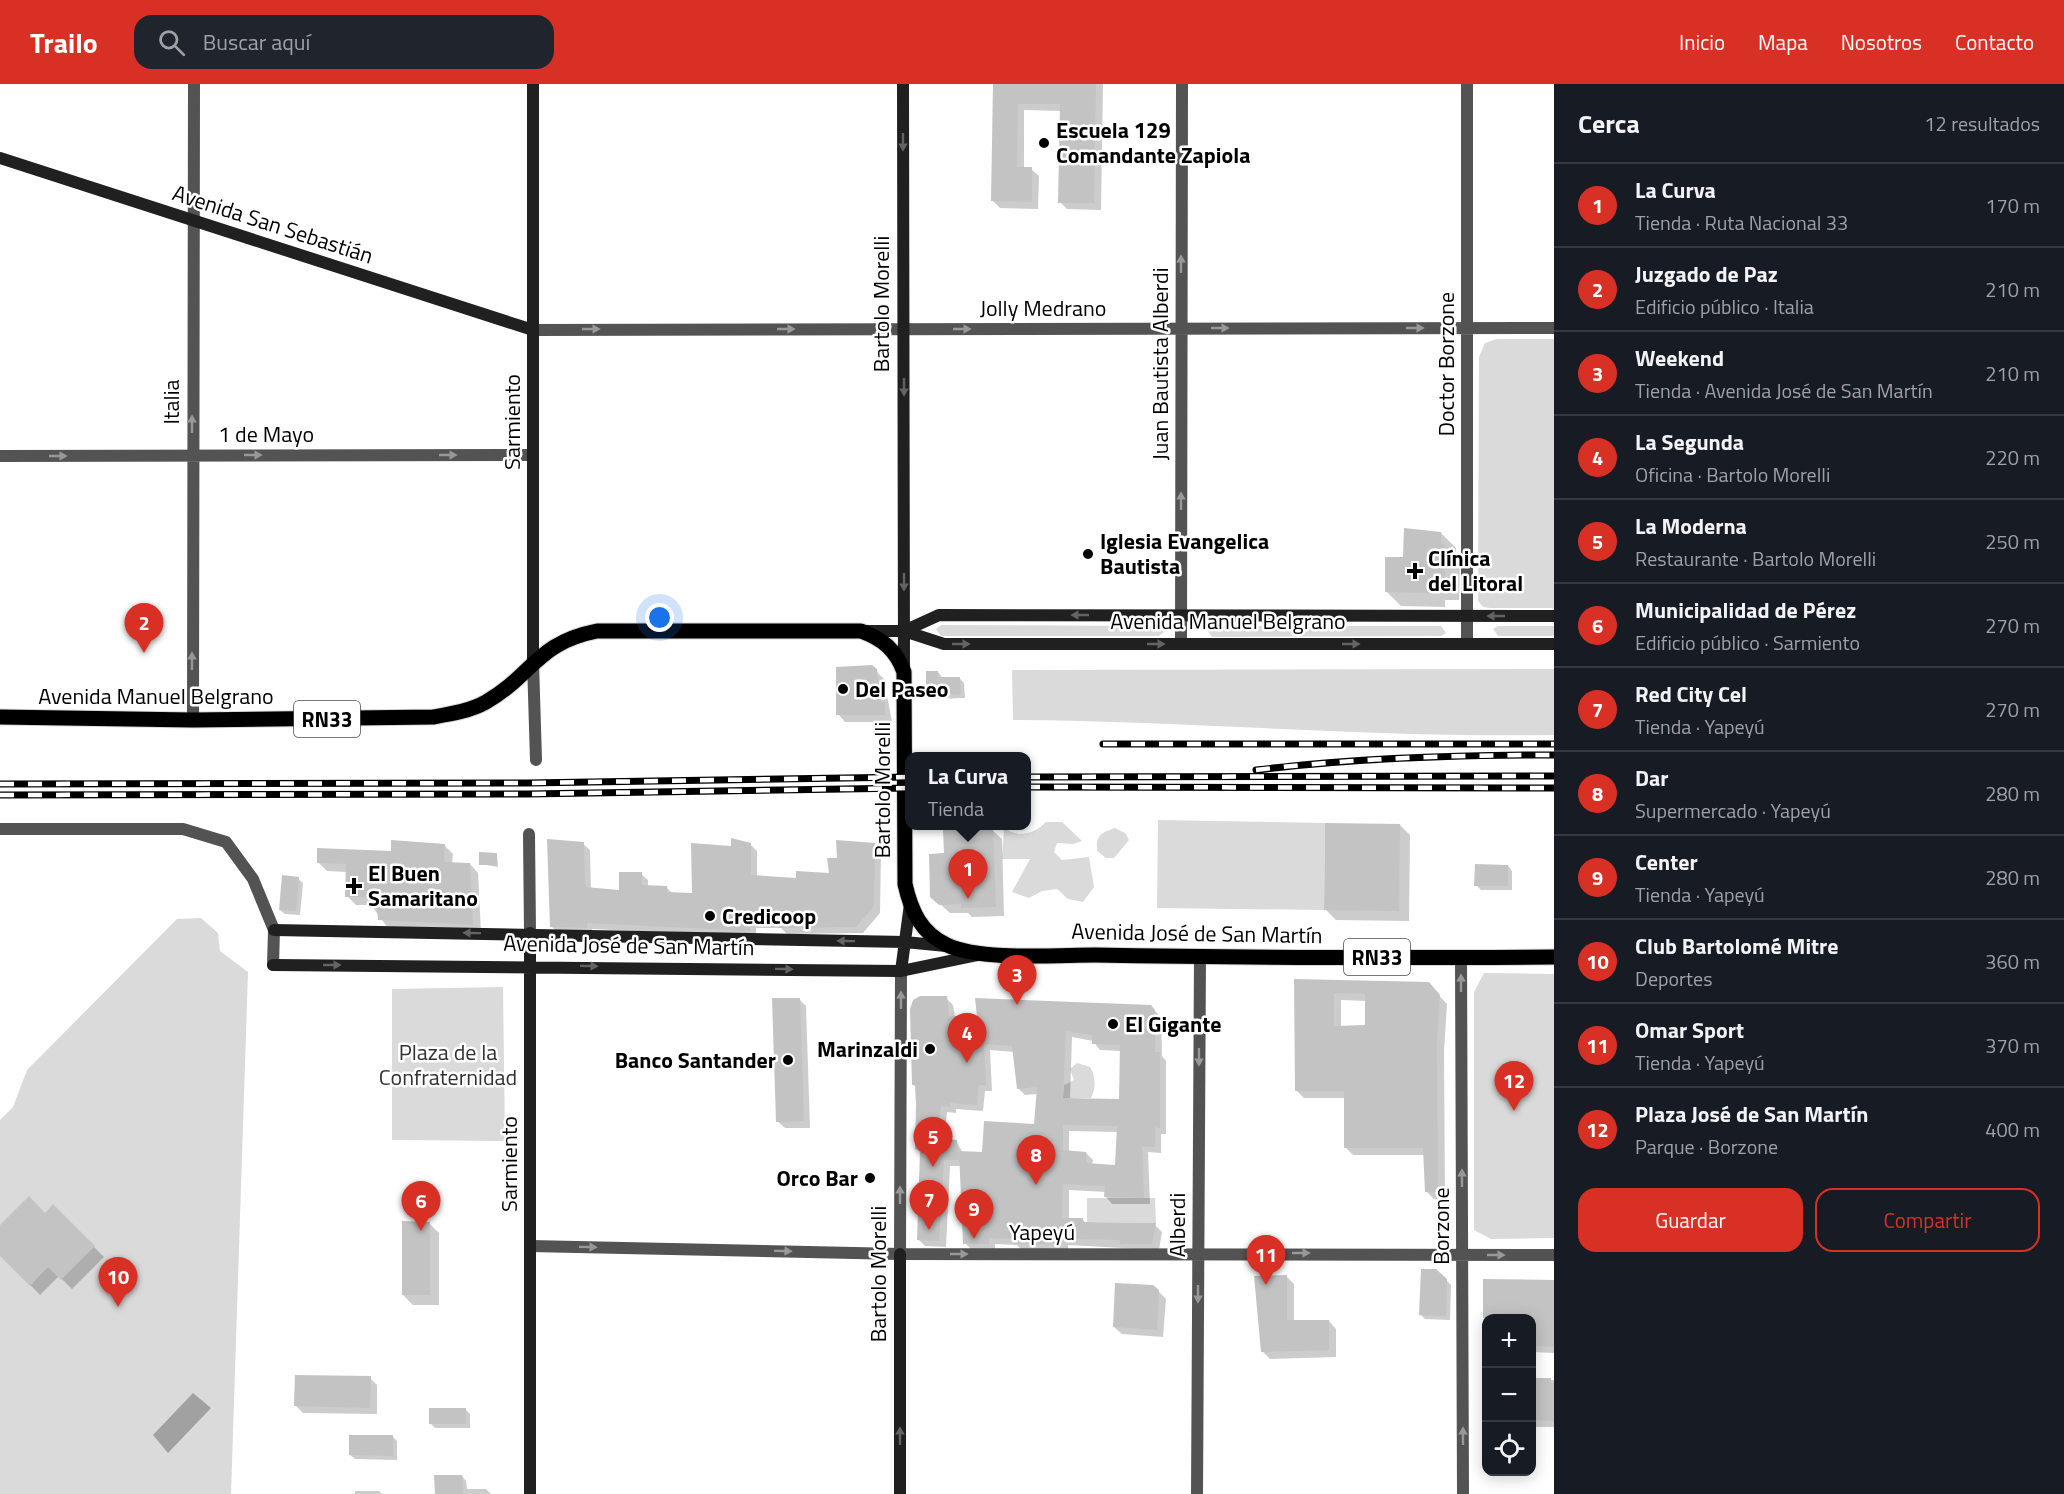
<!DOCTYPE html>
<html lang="es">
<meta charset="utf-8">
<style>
body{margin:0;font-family:"Titillium Web",sans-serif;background:#20242c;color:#f1f3f6}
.controls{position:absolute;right:18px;bottom:18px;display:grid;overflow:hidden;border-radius:12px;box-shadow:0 3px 15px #0003}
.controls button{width:54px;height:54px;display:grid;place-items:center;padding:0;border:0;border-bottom:2px solid #363941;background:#171b24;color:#f1f3f6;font:30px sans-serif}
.you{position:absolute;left:660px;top:534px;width:21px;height:21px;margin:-15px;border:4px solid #fff;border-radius:50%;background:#1a73e8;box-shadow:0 0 0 9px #1a73e833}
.badge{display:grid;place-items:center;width:39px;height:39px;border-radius:50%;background:#d93025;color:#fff;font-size:20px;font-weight:700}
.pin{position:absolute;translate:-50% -50px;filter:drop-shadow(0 2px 3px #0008)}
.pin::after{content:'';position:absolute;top:32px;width:21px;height:18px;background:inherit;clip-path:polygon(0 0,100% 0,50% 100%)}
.popup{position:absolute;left:905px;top:668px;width:126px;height:78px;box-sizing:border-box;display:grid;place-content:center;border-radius:12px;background:#171b24;filter:drop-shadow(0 2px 4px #0005);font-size:20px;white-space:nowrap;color:#9ea1a6}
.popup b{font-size:22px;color:#f1f3f6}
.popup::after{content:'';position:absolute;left:50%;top:100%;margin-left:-12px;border:12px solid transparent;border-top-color:#171b24}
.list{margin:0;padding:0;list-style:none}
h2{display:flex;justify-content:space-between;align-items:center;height:78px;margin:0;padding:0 24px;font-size:26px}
h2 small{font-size:20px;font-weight:400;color:#9ea1a6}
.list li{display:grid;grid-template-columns:39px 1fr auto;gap:18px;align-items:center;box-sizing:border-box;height:84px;padding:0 24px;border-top:2px solid #363941}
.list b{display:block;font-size:22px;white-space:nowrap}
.list p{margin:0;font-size:20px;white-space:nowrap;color:#9ea1a6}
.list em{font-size:20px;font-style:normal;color:#9ea1a6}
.actions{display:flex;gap:12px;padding:18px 24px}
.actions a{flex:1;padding:14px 0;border:2px solid #d93025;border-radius:18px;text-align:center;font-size:21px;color:#d93025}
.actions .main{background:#d93025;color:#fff}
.icon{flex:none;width:33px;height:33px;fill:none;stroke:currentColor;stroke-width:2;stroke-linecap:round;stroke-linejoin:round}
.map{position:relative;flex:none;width:1554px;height:1410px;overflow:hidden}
header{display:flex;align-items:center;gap:36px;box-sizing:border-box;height:84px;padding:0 30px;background:#d93025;color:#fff}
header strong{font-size:28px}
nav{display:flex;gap:33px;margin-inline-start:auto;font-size:21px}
.search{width:420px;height:54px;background:#20242c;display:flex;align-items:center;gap:15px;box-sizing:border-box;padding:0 21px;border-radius:18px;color:#9ea1a6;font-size:22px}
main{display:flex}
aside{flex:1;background:#171b24}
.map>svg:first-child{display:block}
</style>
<header>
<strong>Trailo</strong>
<div class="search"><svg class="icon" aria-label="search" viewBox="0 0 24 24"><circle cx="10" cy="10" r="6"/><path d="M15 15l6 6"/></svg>Buscar aquí</div>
<nav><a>Inicio</a><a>Mapa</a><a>Nosotros</a><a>Contacto</a></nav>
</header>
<main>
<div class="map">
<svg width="1554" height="1410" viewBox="0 0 1554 1410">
<rect width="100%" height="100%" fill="#fff"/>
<path fill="#dadada" d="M1497,255H1554V524H1490L1483,523L1478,517L1479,273L1485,259Z
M941,541L1159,542L1164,548L1159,552H941L936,545Z
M1212,542H1441L1446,549L1441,552L1212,553L1207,546Z
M1498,542H1554V552H1498L1493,545Z
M1554,585V651C1373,654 1193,637 1013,636L1012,586Z
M1158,736L1325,739L1324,826L1157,824Z
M1046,738H1062L1082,757L1073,760L1057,759L1054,768L1062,776L1089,773L1094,803L1083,818L1068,815L1057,805L1042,807L1029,814L1012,808L1030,775H1002L1004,744C1019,754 1034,750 1046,738Z
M1115,744L1125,749L1129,756L1114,774H1106L1097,767C1096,752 1100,749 1115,744Z
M201,834L218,849L220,867L248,888L231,1410H0V1036L13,1023L27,986L177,835Z
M1484,889L1554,890V1154L1491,1155L1474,1146V908Z
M503,903L505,1057L392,1056V905Z
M1077,979L1090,983C1096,992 1096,1005 1091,1014H1063L1064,1001L1074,996L1070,985Z
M1087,1114H1155L1156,1139L1087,1138Z"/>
<path fill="#a1a1a1" d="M193,1309L211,1324L168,1369L153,1351Z"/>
<path fill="#0003" fill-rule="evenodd" d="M994,0H1103L1101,126L1067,125L1060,118L1061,27L1024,26V84L1031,85L1039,92L1038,125L1000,124L993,117Z
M1441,449L1456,464V473L1460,477L1459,516H1445V523L1401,522L1386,507L1405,475Z
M871,582L884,595L892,638H845L838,630Z
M938,588L942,593L960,595L964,599L965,614L932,615L927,610Z
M1400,741L1410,751L1409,837L1336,836L1326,826Z
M992,746L1002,755L1004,832L972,833L968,829H950L931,812Z
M583,760L590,766L591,805L620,807L641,790L648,796V802L666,803L673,810L693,811L733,763L750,760L757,767V793L798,796L830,791L839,776L874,760L881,767L880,829L863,849L787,850L781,844H756V853L592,845L593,850L558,849L551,842Z
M444,761L453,770L452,780H470L478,789L481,848L388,844L371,821H356L347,812V788L327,787L318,778Z
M497,770L498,783L480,780Z
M1508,782L1512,787V806H1481L1476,801Z
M298,795L303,799L300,831L285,830L280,826Z
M1295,897L1433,905L1447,920L1444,967L1445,1115H1434L1426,1107L1425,1071H1353L1345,1063V1014H1304L1297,1007ZM1341,916L1367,917L1366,943H1341Z
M946,914L953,921L955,933L978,935L1151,923L1158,930L1161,935L1162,972L1166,977V1050H1161V1069L1148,1068L1150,1120H1112L1106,1113V1108L1069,1106V1136L1082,1135L1087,1140L1155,1141L1162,1148L1159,1166L1068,1161V1166H1022L1017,1161L995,1160V1166H972L965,1159L961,1082H950L946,1163L925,1162L918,1155L922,1070L916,1064V1003L913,1000ZM1072,953L1093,957L1100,966L1121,967L1120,1016L1070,1015ZM990,966L1014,968L1018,1004L1025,1011L1038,1010L1035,1042L983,1069H963L956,1057L944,1056L947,1028L956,1029V1025L983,1027L985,1007H992ZM1069,1047L1118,1048L1117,1082L1092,1081L1093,1076L1086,1069L1069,1068Z
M799,915L806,922L810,1044H785L777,1037Z
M53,1122L104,1173L72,1205L59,1192L40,1211L0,1170V1143L45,1131Z
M429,1139L439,1149V1221H413L403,1211Z
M1286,1192L1294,1200V1237H1329L1336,1245V1273L1270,1275L1263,1268Z
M1446,1196L1451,1201L1450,1236L1425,1235L1421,1231Z
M1485,1197L1554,1198V1269L1532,1268V1234H1486V1266L1484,1263Z
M1158,1207L1166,1215L1163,1253L1122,1250L1114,1243Z
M370,1294L377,1301V1330L303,1329L296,1322Z
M1484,1294H1486V1338L1484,1335Z
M1532,1295L1554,1296V1343H1532Z
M465,1325L470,1330V1344H435L430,1339Z
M393,1353L397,1357V1376L355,1375L350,1371Z
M462,1392L466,1397L467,1405H486L491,1410H436Z
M355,1407H379L382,1410H355Z"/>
<path fill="#c3c3c3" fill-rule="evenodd" d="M993,0H1096L1094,119H1058L1060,20H1018L1017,83H1032V118L991,117Z
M1404,444L1441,448V460H1445V501H1431V509L1385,508V473H1403Z
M872,581L877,585L881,618H885V631H836V583Z
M926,587H938V593H960L961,610L926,611Z
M1325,739L1400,740L1399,827L1324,826Z
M993,744L996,823L961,824V820L939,821L930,813L929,770L944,769L943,746Z
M731,754L751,759V791L796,794V787L829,789L827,774H837L836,756L875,759L874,822L856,843L779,844L778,838H750V847L587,839V844L550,843L547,755L584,758L585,803L619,806V788H642V801L667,802V808L692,809L691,759L731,762Z
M391,756L445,760L444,778L470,779L473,841L378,836L377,824L370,822V813H345L346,780L317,779V764L391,767Z
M479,768L497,769V781H479Z
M1475,780L1508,781V802H1474Z
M282,791L299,793L296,827L279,826Z
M1294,895L1429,898L1440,911L1437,958L1438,1108H1425L1423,1064H1344V1007H1295ZM1334,909L1365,910V941L1334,942Z
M920,912H947L949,932L977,933L975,914L1151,921L1155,926V968H1160V1044L1155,1043V1063L1142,1062L1144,1114L1104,1113L1105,1102L1063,1100L1062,1134H1083V1138L1156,1139L1152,1160H1120V1156L1062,1155V1160H1014V1155L989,1154V1160H963L959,1067L982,1068L984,1037L1034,1040L1037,1003L1017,1005L1012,962L984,960L986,1001H979L977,1021L950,1019V1023L941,1022L937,1054L957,1056L959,1076H944L939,1157L917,1156L920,1067L915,1065L916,1021L915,1001H912L910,925L913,916ZM1066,947L1092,951V960L1120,961L1119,1015L1063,1014ZM1063,1041L1117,1042L1115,1081L1086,1079V1068L1063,1066Z
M772,914H800L804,1037L776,1038Z
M29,1112L45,1129L53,1120L95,1162L61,1196L48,1183L30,1202L0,1172V1141Z
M402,1137L430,1138V1211H402Z
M1421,1185H1436L1447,1195L1446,1232L1419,1231Z
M1287,1191V1236H1329V1266L1261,1268L1254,1192Z
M1483,1195L1554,1196V1263L1532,1262V1234H1483Z
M1115,1199L1153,1201L1159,1206L1157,1246L1113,1243Z
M295,1291L371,1292L370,1324L294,1322Z
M1533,1294H1551V1299H1554V1337L1532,1336Z
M429,1324H466V1340H429Z
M349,1351H393V1372L349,1371Z
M434,1391H462L463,1410H435Z"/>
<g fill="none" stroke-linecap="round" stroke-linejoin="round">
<g stroke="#dbdbdb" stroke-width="17">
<path id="primary" d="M0,633L193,636L433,633C451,630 470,627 486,618C533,591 536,559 597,547H861C883,555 896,566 904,588L905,800C911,827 921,849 947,861C980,877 1057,871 1095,871C1248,874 1401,874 1554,873"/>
</g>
<path stroke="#535353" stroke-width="12" d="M533,246L1554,244
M0,372L533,371
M1181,560L1182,0
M1467,560V0
M533,578L536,676
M193,636L194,0
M0,745H183L226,758L253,795L274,846L273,881
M529,750L530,849
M1461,873L1463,1410
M530,1162L900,1170L1554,1171
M900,1170L901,887
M1197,1410L1200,873"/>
<path stroke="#202020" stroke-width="12" d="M903,0L904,587
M0,74L533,246
M864,547H904L944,560H1554
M904,547L939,531L1554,532
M533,578V0
M274,846L905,858L946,862
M273,881L901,887L978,871
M901,887L910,820
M530,1410V849
M900,1410V1170"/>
<use href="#primary" stroke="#000" stroke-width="15"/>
<g stroke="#000" stroke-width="7">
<path id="rail" d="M1103,660H1554
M1256,686C1355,674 1454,671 1554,671
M1026,693L1554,692
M0,700L528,699L910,693
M1026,703L1554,704
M0,711L528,710L910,704"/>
</g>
<use href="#rail" stroke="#fff" stroke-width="4.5" stroke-dasharray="14" stroke-linecap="butt"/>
</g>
<defs><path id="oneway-solid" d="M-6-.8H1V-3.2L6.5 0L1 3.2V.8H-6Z" transform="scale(1.5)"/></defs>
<g fill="#636363">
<use href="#oneway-solid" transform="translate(903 58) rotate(90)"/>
<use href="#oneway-solid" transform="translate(904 303) rotate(90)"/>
<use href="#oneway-solid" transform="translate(904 498) rotate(90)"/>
<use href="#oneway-solid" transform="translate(1080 531) rotate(-180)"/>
<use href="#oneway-solid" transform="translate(1496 532) rotate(180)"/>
<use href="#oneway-solid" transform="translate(961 560)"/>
<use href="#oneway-solid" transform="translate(1156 560)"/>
<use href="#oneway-solid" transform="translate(1351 560)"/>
<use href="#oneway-solid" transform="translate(472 849) rotate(-179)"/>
<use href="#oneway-solid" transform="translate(846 857) rotate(-179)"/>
<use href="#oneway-solid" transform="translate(332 881)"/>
<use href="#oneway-solid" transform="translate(589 882) rotate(1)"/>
<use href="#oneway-solid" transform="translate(784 885) rotate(1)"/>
<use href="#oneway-solid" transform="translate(900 1352) rotate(-90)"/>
</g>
<g fill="#989898">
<use href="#oneway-solid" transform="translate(1181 180) rotate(-90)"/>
<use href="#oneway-solid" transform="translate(1220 244)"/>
<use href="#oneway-solid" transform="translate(1415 244)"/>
<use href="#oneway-solid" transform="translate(591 245)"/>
<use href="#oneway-solid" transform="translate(786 245)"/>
<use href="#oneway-solid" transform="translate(962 245)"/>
<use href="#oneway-solid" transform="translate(192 340) rotate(-90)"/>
<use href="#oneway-solid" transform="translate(253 371)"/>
<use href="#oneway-solid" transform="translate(448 371)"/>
<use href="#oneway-solid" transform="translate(58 372)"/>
<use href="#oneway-solid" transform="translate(1181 417) rotate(-90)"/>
<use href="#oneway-solid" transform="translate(192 577) rotate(-90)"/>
<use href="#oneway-solid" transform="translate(1461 899) rotate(-90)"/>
<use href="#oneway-solid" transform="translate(901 916) rotate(-90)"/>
<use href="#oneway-solid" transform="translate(1199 973) rotate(90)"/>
<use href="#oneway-solid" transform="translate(1462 1094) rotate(-90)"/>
<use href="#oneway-solid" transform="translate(900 1111) rotate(-90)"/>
<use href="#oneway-solid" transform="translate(588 1163) rotate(1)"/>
<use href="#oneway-solid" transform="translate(783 1167) rotate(1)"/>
<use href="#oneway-solid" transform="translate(1301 1169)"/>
<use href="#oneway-solid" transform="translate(959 1170)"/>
<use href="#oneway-solid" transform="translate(1496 1171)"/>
<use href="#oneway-solid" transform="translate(1198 1210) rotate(90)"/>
<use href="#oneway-solid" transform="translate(1463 1352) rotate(-90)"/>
</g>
<g fill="#000" stroke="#fff" stroke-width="2">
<circle cx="1044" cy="59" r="6"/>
<circle cx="1088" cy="470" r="6"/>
<path d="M1412 478h6v6h6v6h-6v6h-6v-6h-6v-6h6z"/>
<circle cx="843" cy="605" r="6"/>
<path d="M351 793h6v6h6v6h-6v6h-6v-6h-6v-6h6z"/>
<circle cx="710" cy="832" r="6"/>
<circle cx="1113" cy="940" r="6"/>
<circle cx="930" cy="965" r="6"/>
<circle cx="788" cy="976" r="6"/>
<circle cx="870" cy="1094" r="6"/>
</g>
<g text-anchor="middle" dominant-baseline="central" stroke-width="5" stroke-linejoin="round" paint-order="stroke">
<g fill="#fff" stroke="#4c4c4c" stroke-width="1.5">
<rect x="294" y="617" width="66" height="36" rx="4.5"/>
<rect x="1344" y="855" width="66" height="36" rx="4.5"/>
</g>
<g font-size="21" font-weight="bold" fill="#000">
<text x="327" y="635">RN33</text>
<text x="1377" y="873">RN33</text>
</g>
<g font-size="22" font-weight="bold" fill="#000" stroke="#fff" text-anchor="start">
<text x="1056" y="46">Escuela 129<tspan x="1056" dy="25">Comandante Zapiola</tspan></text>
<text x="1100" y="457">Iglesia Evangelica<tspan x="1100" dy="25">Bautista</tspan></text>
<text x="1428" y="474">Clínica<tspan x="1428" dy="25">del Litoral</tspan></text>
<text x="855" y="605">Del Paseo</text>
<text x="368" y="789">El Buen<tspan x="368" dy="25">Samaritano</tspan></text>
<text x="722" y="832">Credicoop</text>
<text x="1125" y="940">El Gigante</text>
<text x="918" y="965" text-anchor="end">Marinzaldi</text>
<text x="776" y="976" text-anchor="end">Banco Santander</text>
<text x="858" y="1094" text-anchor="end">Orco Bar</text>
</g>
<g font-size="22" fill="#000" stroke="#fff">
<text transform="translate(273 140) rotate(18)">Avenida San Sebastián</text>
<text transform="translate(881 220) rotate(-90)">Bartolo Morelli</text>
<text x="1043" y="224">Jolly Medrano</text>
<text transform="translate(1160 280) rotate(-90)">Juan Bautista Alberdi</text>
<text transform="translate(1446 280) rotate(-90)">Doctor Borzone</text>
<text transform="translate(171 318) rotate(-90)">Italia</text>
<text transform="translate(512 338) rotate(-90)">Sarmiento</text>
<text x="266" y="350">1 de Mayo</text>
<text x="1228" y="537">Avenida Manuel Belgrano</text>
<text x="156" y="612">Avenida Manuel Belgrano</text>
<text transform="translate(882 706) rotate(-90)">Bartolo Morelli</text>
<text transform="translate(1197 849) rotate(1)">Avenida José de San Martín</text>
<text transform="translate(629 861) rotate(1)">Avenida José de San Martín</text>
<text transform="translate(509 1080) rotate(-90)">Sarmiento</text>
<text transform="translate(1177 1141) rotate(-90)">Alberdi</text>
<text transform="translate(1441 1142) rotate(-90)">Borzone</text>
<text x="1042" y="1148">Yapeyú</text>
<text transform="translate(878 1190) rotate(-90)">Bartolo Morelli</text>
</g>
<g font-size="22" fill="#313131" stroke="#fff">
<text x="448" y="968">Plaza de la<tspan x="448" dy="25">Confraternidad</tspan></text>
</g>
</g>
</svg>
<div class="controls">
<button>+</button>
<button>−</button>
<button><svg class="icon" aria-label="locate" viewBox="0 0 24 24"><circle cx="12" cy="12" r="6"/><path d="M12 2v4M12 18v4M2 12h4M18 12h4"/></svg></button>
</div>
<div class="you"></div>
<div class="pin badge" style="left:968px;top:815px">1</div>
<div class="popup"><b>La Curva</b>Tienda</div>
<div class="pin badge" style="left:144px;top:569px">2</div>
<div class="pin badge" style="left:1017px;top:921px">3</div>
<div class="pin badge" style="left:967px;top:979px">4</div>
<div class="pin badge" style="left:933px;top:1083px">5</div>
<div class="pin badge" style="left:421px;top:1147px">6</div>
<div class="pin badge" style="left:929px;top:1146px">7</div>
<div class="pin badge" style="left:1036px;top:1101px">8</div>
<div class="pin badge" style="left:974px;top:1155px">9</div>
<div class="pin badge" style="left:118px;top:1223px">10</div>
<div class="pin badge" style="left:1266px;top:1201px">11</div>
<div class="pin badge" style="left:1514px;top:1027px">12</div>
</div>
<aside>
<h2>Cerca<small>12 resultados</small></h2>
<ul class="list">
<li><span class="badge">1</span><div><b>La Curva</b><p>Tienda · Ruta Nacional 33</p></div><em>170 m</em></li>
<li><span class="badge">2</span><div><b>Juzgado de Paz</b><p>Edificio público · Italia</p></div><em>210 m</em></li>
<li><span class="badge">3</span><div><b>Weekend</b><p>Tienda · Avenida José de San Martín</p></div><em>210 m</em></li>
<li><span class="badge">4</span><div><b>La Segunda</b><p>Oficina · Bartolo Morelli</p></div><em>220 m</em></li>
<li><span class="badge">5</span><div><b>La Moderna</b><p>Restaurante · Bartolo Morelli</p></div><em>250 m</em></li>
<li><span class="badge">6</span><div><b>Municipalidad de Pérez</b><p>Edificio público · Sarmiento</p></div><em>270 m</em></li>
<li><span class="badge">7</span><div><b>Red City Cel</b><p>Tienda · Yapeyú</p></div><em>270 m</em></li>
<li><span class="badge">8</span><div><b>Dar</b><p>Supermercado · Yapeyú</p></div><em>280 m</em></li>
<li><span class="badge">9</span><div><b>Center</b><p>Tienda · Yapeyú</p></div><em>280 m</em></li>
<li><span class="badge">10</span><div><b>Club Bartolomé Mitre</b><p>Deportes</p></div><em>360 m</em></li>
<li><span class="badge">11</span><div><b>Omar Sport</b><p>Tienda · Yapeyú</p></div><em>370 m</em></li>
<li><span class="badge">12</span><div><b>Plaza José de San Martín</b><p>Parque · Borzone</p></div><em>400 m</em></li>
</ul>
<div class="actions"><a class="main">Guardar</a><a>Compartir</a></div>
</aside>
</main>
